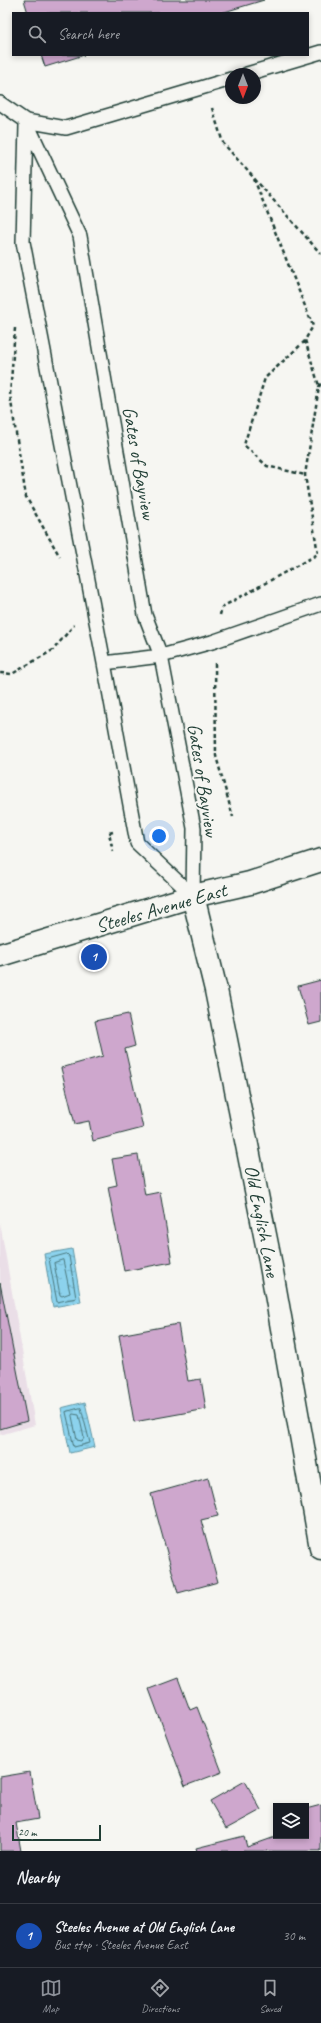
<!DOCTYPE html>
<meta charset="utf-8">
<style>
body{margin:0;font-family:Caveat,sans-serif;background:#20242c;color:#f1f3f6}
.controls{position:absolute;right:12px;bottom:12px;display:grid;overflow:hidden;border-radius:0px;box-shadow:0 2px 6px #0003}
.controls button{width:36px;height:36px;display:grid;place-items:center;padding:0;border:0;border-bottom:1px solid #363941;background:#171b24;color:#f1f3f6;font:20px sans-serif}
.compass{position:absolute;left:225px;top:68px;width:36px;height:36px;border-radius:50%;background:#171b24;box-shadow:0 2px 6px #0003;rotate:180deg}
.scale{position:absolute;left:12px;bottom:10px;width:89px;box-sizing:border-box;padding-left:4px;border:2px solid #1f3d34;border-top:0;font-size:11px;line-height:14px;white-space:nowrap;color:#1f3d34;-webkit-text-stroke:3px #f6f6f2;paint-order:stroke}
.you{position:absolute;left:159px;top:836px;width:14px;height:14px;margin:-10px;border:3px solid #fff;border-radius:50%;background:#1a73e8;box-shadow:0 0 0 6px #1a73e833}
.badge{display:grid;place-items:center;width:26px;height:26px;border-radius:50%;background:#8c9099;color:#fff;font-size:13px;font-weight:700}
.pin{position:absolute;translate:-50% -50%;border:2px solid #fff;box-shadow:0 1px 4px #0006}
.list{margin:0;padding:0;list-style:none}
h2{display:flex;justify-content:space-between;align-items:center;height:52px;margin:0;padding:0 16px;font-size:17px}
h2 small{font-size:13px;font-weight:400;color:#9ea1a6}
.list li{display:grid;grid-template-columns:26px 1fr auto;gap:12px;align-items:center;box-sizing:border-box;height:64px;padding:0 16px;border-top:1px solid #363941}
.list b{display:block;font-size:15px;white-space:nowrap}
.list p{margin:0;font-size:13px;white-space:nowrap;color:#9ea1a6}
.list em{font-size:13px;font-style:normal;color:#9ea1a6}
.icon{flex:none;width:22px;height:22px;fill:none;stroke:currentColor;stroke-width:2;stroke-linecap:round;stroke-linejoin:round}
.map{position:relative;flex:none;width:321px;height:1851px;overflow:hidden}
.search{position:absolute;background:#171b24;box-shadow:0 2px 6px #0003;left:12px;right:12px;top:12px;height:44px;display:flex;align-items:center;gap:10px;box-sizing:border-box;padding:0 14px;border-radius:0px;color:#9ea1a6;font-size:15px}
.sheet{height:116px;background:#171b24}
nav{display:flex;justify-content:space-around;align-items:center;box-sizing:border-box;height:56px;border-top:1px solid #363941;background:#171b24;font-size:11px;color:#9ea1a6}
nav a{display:grid;justify-items:center;gap:2px}
nav .on{color:#8c9099}
.map>svg:first-child{display:block}
</style>
<div class="map">
<svg width="321" height="1851" viewBox="0 0 321 1851">
<defs>
<pattern id="water-ripples" width="26" height="14" patternUnits="userSpaceOnUse"><rect width="26" height="14" fill="#8cd2ed"/><path d="M2 4q2-2 4 0t4 0M15 11q2-2 4 0t4 0" fill="none" stroke="#78b5cc"/></pattern>
</defs>
<rect width="100%" height="100%" fill="#f6f6f2"/>
<filter id="ink" filterUnits="userSpaceOnUse"><feTurbulence type="fractalNoise" baseFrequency=".025" numOctaves="2"/><feDisplacementMap in="SourceGraphic" scale="8" xChannelSelector="R" yChannelSelector="G"/><feConvolveMatrix kernelMatrix="1 2 1 2 8 2 1 2 1" color-interpolation-filters="sRGB"/></filter>
<g filter="url(#ink)">
<path fill="#eadee7" d="M0,1223L35,1425L0,1435Z"/>
<path fill="url(#water-ripples)" stroke="#6096a3" d="M72,1249L81,1302L53,1307L44,1254Z
M85,1402L95,1447L70,1453L61,1408Z"/>
<g fill="none" stroke-linecap="round" stroke-linejoin="round">
<path stroke="#4b797e" stroke-width="1" d="M67,1254L69,1256L76,1298L57,1302L49,1259Z
M63,1260L70,1293L62,1296L60,1295L54,1263Z
M81,1408L90,1443L74,1447L66,1412Z
M73,1414L79,1415L84,1438L82,1441L77,1440L72,1416Z"/>
</g>
<path fill="#cea7cd" stroke="#1f3d34" d="M24,0H264L221,13H28Z
M41,55H84L45,67Z
M321,980V1022L309,1025L298,986Z
M128,1014L135,1046L125,1049L143,1128L93,1141L89,1121L75,1124L61,1068L103,1056L95,1021Z
M138,1155L145,1195L160,1192L172,1262L124,1271L108,1187L117,1185L112,1159Z
M0,1283L27,1421L0,1429Z
M178,1324L188,1381L201,1379L206,1409L134,1422L119,1335Z
M208,1478L218,1516L201,1520L218,1582L178,1593L151,1494Z
M178,1678L190,1710L197,1707L222,1772L185,1786L149,1689Z
M30,1772L38,1819L16,1823L21,1851H0V1777Z
M245,1781L261,1810L226,1829L210,1801Z
M321,1805V1851H197L196,1848L244,1836L247,1847L278,1836H306V1809Z"/>
<g fill="none" stroke-linecap="round" stroke-linejoin="round">
<g stroke="#1f3d34" stroke-width="16">
<path id="service" d="M247,74L321,52
M0,103L26,121L80,236L145,615L161,656L194,828L193,896
M26,121L66,128L231,79
M26,125L23,242L104,663L137,843L193,896
M104,663L161,656L212,642L321,604"/>
</g>
<g stroke="#1f3d34" stroke-width="25">
<path id="minor" d="M193,896L216,990L269,1255L321,1548"/>
</g>
<g stroke="#1f3d34" stroke-width="25">
<path id="secondary" d="M0,955L193,896L250,883L321,860"/>
</g>
<path stroke="#1f3d34" stroke-width="2.5" stroke-dasharray="4 3" stroke-linecap="butt" d="M212,108L223,143L321,254
M254,179L313,326L305,340L319,386
M15,328L10,395L26,497L60,557
M305,341L265,378L244,445L267,466L305,475
M220,615L222,607L318,554L305,475L319,387L321,383
M215,663L216,756L233,817
M0,673L12,674L53,650L74,625
M113,832L109,833L113,852"/>
<use href="#service" stroke="#f6f6f2" stroke-width="13"/>
<use href="#minor" stroke="#f6f6f2" stroke-width="22"/>
<use href="#secondary" stroke="#f6f6f2" stroke-width="22"/>
</g>
</g>
<g text-anchor="middle" dominant-baseline="central" stroke-width="4" stroke-linejoin="round" paint-order="stroke">
<g font-size="20" fill="#1f3d34" stroke="#f6f6f2">
<text transform="translate(139 463) rotate(80)">Gates of Bayview</text>
<text transform="translate(203 780) rotate(81)">Gates of Bayview</text>
<text transform="translate(161 908) rotate(-16)">Steeles Avenue East</text>
<text transform="translate(262 1221) rotate(79)">Old English Lane</text>
</g>
</g>
</svg>
<div class="controls">
<button><svg class="icon" aria-label="layers" viewBox="0 0 24 24"><path d="M12 4l9 5-9 5-9-5zM3 14l9 5 9-5"/></svg></button>
</div>
<svg class="compass" viewBox="-18 -18 36 36"><path d="M0-13l5 13h-10z" fill="#e53935"/><path d="M0 13l5-13h-10z" fill="#9ea1a6"/></svg>
<div class="scale">20 m</div>
<div class="you"></div>
<div class="pin badge" style="left:94px;top:957px;background:#1a4fb4">1</div>
<div class="search"><svg class="icon" aria-label="search" viewBox="0 0 24 24"><circle cx="10" cy="10" r="6"/><path d="M15 15l6 6"/></svg>Search here</div>
</div>
<section class="sheet">
<h2>Nearby<small></small></h2>
<ul class="list">
<li><span class="badge" style="background:#1a4fb4">1</span><div><b>Steeles Avenue at Old English Lane</b><p>Bus stop · Steeles Avenue East</p></div><em>30 m</em></li>
</ul>
</section>
<nav>
<a class="on"><svg class="icon" aria-label="map" viewBox="0 0 24 24"><path d="M3 6l6-2 6 2 6-2v14l-6 2-6-2-6 2zM9 4v14M15 6v14"/></svg>Map</a>
<a><svg class="icon" aria-label="directions" viewBox="0 0 24 24"><path d="M12 3l9 9-9 9-9-9zM9 14v-3h6M13 9l2 2-2 2"/></svg>Directions</a>
<a><svg class="icon" aria-label="saved" viewBox="0 0 24 24"><path d="M7 4h10v16l-5-4-5 4z"/></svg>Saved</a>
</nav>
